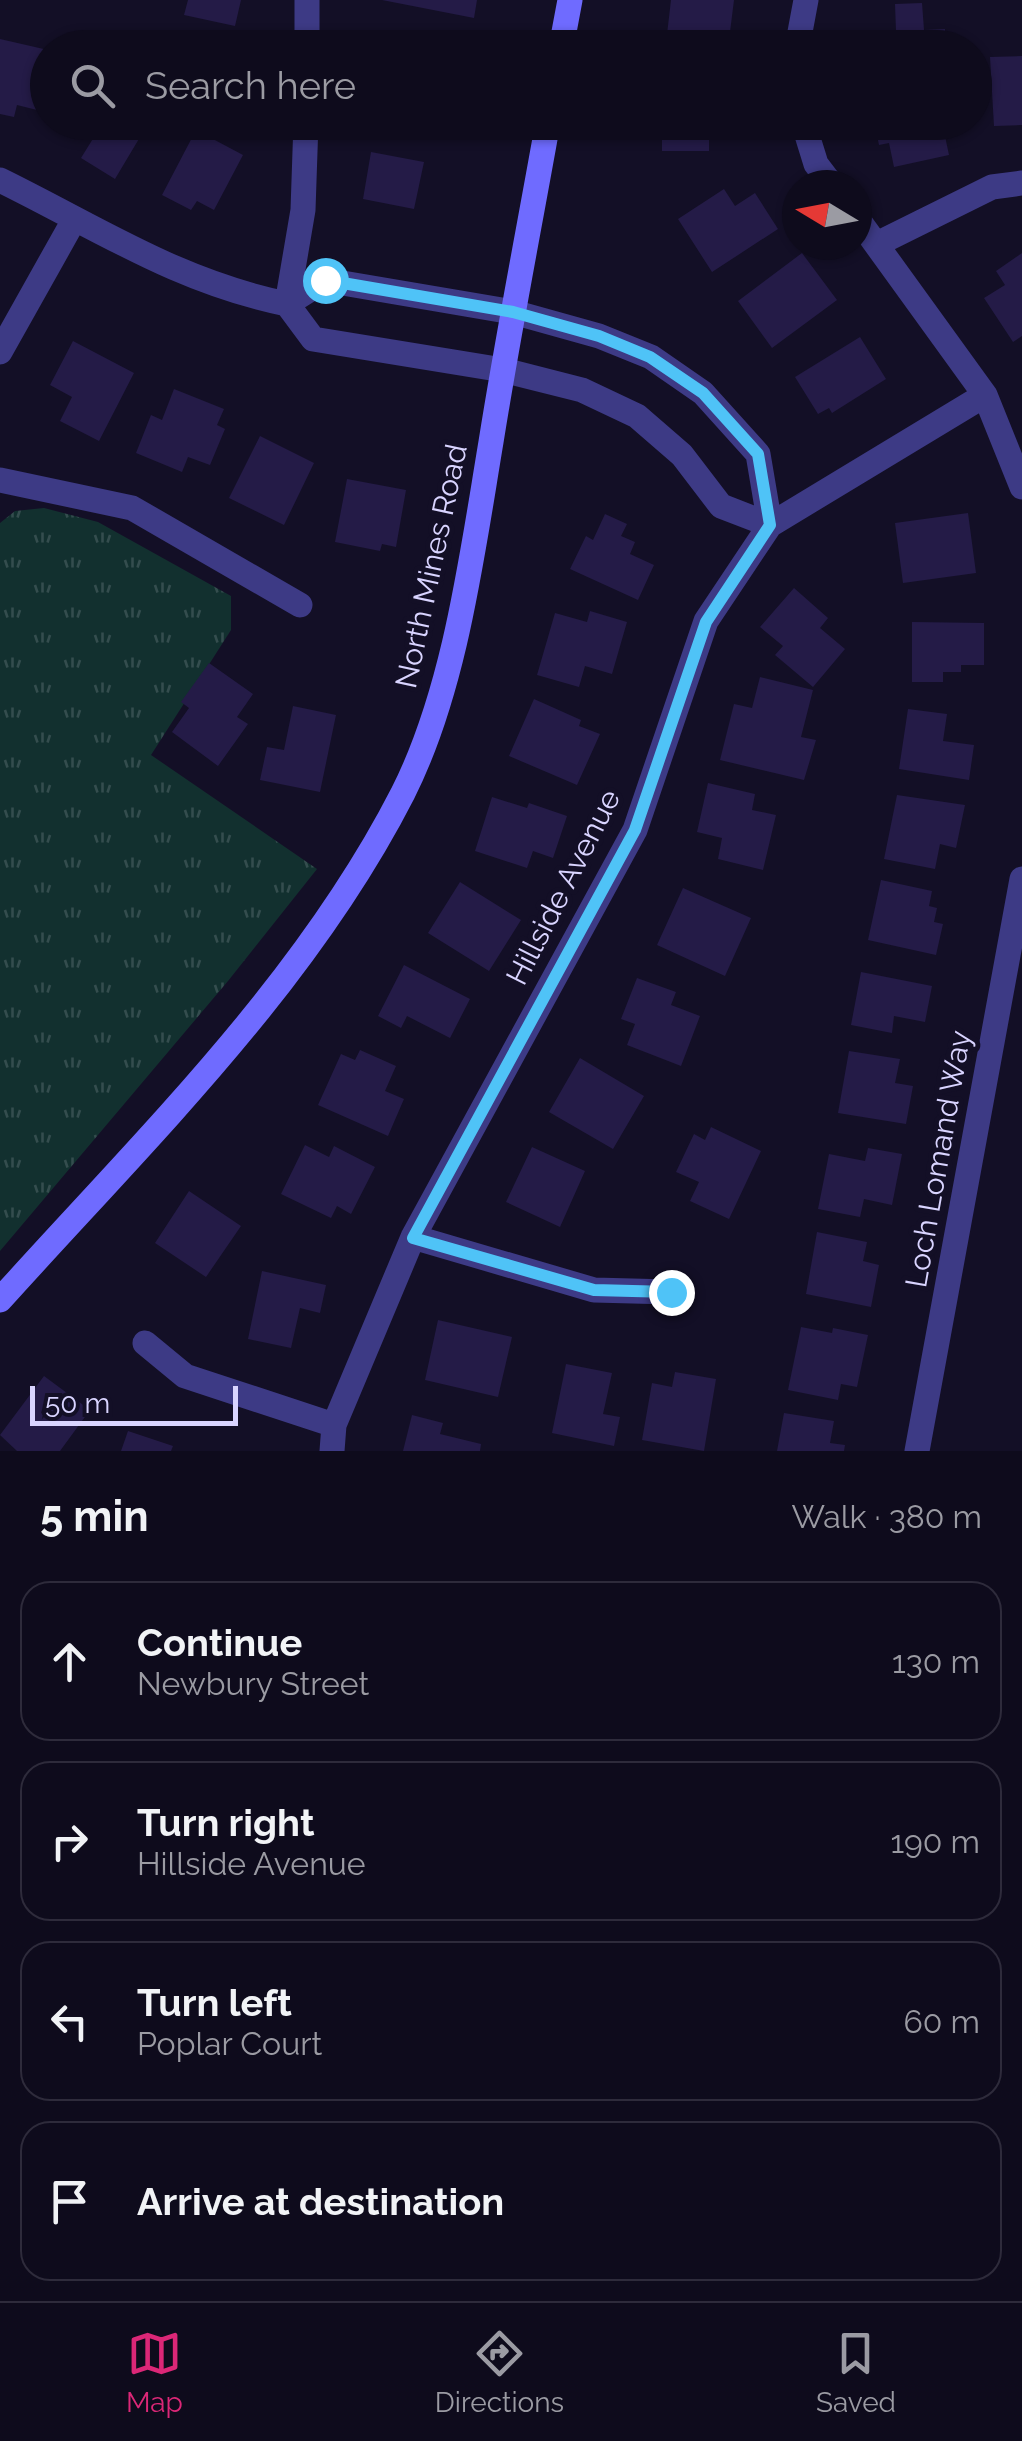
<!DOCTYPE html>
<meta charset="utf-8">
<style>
body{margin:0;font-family:Raleway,sans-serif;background:#1c1929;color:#f1f3f6}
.compass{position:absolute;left:782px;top:170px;width:90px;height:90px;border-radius:50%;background:#0e0b1c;box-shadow:0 2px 8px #0004;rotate:280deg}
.scale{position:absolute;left:30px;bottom:25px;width:208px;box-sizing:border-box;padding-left:10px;border:5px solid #d9d4ff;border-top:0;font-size:28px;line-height:35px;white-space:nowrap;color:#d9d4ff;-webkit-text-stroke:8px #130f26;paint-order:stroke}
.stop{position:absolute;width:30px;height:30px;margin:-22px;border:8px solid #4fc3f7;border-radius:50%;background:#fff}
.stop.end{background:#4fc3f7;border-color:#fff;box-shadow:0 2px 10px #0008}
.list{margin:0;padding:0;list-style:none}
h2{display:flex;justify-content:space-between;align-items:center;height:130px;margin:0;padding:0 40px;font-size:42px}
h2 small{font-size:32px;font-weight:400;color:#9b9ba3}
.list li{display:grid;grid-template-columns:65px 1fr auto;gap:30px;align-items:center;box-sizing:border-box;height:160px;margin:0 20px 20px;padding:0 20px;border:2px solid #2e2b3b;border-radius:30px}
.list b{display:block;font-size:38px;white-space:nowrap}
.list p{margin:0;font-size:32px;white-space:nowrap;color:#9b9ba3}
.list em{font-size:32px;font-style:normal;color:#9b9ba3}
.icon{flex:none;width:55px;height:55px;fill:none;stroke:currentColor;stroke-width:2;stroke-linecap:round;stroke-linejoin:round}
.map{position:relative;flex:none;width:1022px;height:1451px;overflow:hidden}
.search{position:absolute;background:#0e0b1c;box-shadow:0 2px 8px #0004;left:30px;right:30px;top:30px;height:110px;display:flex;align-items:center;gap:25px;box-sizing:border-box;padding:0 35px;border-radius:55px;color:#9b9ba3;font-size:38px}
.sheet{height:850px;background:#0e0b1c}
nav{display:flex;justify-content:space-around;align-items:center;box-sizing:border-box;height:140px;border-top:2px solid #2e2b3b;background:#0e0b1c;font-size:28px;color:#9b9ba3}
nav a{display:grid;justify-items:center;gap:5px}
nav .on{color:#db2777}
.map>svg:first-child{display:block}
</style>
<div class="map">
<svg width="1022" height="1451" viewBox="0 0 1022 1451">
<defs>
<pattern id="park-tufts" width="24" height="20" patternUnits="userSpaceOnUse" patternTransform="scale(2.5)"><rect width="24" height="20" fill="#12302f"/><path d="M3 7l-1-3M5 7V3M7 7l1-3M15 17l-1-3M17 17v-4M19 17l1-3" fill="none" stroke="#344d4e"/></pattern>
</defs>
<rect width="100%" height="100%" fill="#130f26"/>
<path fill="url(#park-tufts)" d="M44,508L98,522L231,596V630L151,755L317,869L228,981L0,1251V523L15,511Z"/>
<path fill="#241b47" d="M188,0H241L235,26L184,15Z
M382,0H477L474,18Z
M671,0H734L728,48L666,43Z
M922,3L924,30L945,29L946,48H861L860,33L896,31L895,4Z
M0,39L48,50L37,110L17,105L14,117L0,114Z
M1022,56V125L994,126L990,57Z
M70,122H149L115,179L81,158L94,137Z
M662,122H735V132L709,133V151H662Z
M874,122H942L949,155L894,167L889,143L879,145Z
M196,130L243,155L214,210L197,201L191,210L162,195Z
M371,152L424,162L414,209L363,199Z
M724,189L735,206L755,193L778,229L712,272L678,219Z
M802,253L837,300L772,348L738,301Z
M1022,253V336L1013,342L984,298L1005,285L996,271Z
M860,337L886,379L832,413L829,408L818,414L795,377Z
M73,341L134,373L99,441L60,421L72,397L50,385Z
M174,389L224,409L217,425L225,429L210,465L188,457L182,472L136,453L151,415L162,420Z
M260,436L314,463L284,525L229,498Z
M347,479L406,490L396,547L382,544L380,551L335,542Z
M968,513L976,573L903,583L895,523Z
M605,514L627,524L621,536L635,542L630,554L654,565L638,600L570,569L586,536L593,540Z
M794,588L828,618L820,628L845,649L813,687L775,655L783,646L760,627Z
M590,611L627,622L612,674L585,666L579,687L537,675L555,613L587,622Z
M912,622L984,623V665H961V672H943V682H912Z
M209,663L253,694L237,717L248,724L218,766L172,732L189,708L181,702Z
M760,677L813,690L801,737L816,740L804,780L720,760L734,704L752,708Z
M534,699L581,720L579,726L600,734L577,785L509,756Z
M293,706L336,715L320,792L260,780L267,747L284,750Z
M908,709L947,714L943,741L974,745L969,780L899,769Z
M708,783L755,794L752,810L776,815L763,870L718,859L722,838L697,832Z
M897,795L965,805L956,848L940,844L935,869L884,859Z
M492,797L527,808L529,803L567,816L553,858L533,851L527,868L475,851Z
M881,880L932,891L929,906L937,908L934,922L943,924L936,955L868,940Z
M460,882L521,920L489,971L428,933Z
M683,888L751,918L725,976L657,945Z
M404,965L470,999L450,1038L407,1016L401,1028L378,1016Z
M861,972L932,986L925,1022L894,1016L892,1033L851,1025Z
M637,978L676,992L671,1005L700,1016L681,1066L627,1045L635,1024L621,1019Z
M360,1050L396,1066L385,1091L404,1099L388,1136L318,1105L341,1054L355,1060Z
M849,1051L900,1059L895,1083L913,1086L906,1124L838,1113Z
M580,1058L644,1096L613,1149L549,1112Z
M711,1127L761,1151L729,1219L690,1201L699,1182L676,1172L694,1134L705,1140Z
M305,1145L329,1157L334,1146L375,1167L351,1214L337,1206L331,1218L281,1194Z
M532,1147L585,1171L560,1227L506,1202Z
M868,1148L902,1154L892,1205L864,1199L860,1217L818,1209L829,1154L865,1161Z
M189,1191L241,1226L206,1277L155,1243Z
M817,1232L867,1242L863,1261L879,1265L871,1307L806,1294Z
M262,1271L326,1285L320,1313L300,1308L291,1348L248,1339Z
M438,1320L512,1337L498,1397L425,1380Z
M801,1327L832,1333L833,1328L868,1335L857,1387L841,1384L838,1400L788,1390Z
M566,1364L612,1373L603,1414L620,1417L614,1446L552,1433Z
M675,1372L716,1379L704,1451L642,1440L652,1383L672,1387Z
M44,1376L90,1410L60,1451H17L0,1435Z
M784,1413L834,1421L830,1443L845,1445L844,1451H777Z
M412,1415L443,1423L440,1434L481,1444L480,1451H403Z
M128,1431L173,1446L171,1451H121Z"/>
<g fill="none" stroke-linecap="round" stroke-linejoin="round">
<path stroke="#3d3a85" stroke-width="25" d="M307,48V0
M797,48L806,0
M803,122L816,164L832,185
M0,180C98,228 178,282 287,304L313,339L503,370L582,390L637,416L682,455L721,506L770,525
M857,218L985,395L1022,487
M877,244L992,187L1022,183
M287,304L325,280L513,312L599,336L651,357L703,393L758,454L770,525
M287,304L303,210L306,122
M0,352L74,220
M0,480L132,508L300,605
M413,1237L594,1290L671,1292
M145,1343L185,1376L334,1425
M332,1451L334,1425L413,1237L635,830L706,621L770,525L985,395
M917,1451L1022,879"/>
<path stroke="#6f6bff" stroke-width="25" d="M561,48L570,0
M0,1300C143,1141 305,985 403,793C455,690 472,555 491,442C508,335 529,229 548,122"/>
</g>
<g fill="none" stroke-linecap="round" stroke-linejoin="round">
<path stroke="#4fc3f7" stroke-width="12" d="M325,280L513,312L599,336L650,357L703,393L758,454L770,525L706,622L635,830L413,1238L594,1290L671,1292"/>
</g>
<g text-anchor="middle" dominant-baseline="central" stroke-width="10" stroke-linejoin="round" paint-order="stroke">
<g font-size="30" fill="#d9d4ff" stroke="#130f26">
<text transform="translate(431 566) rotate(-78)">North Mines Road</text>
<text transform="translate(563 887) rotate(-63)">Hillside Avenue</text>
<text transform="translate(938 1159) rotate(-80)">Loch Lomand Way</text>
</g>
</g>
</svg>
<svg class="compass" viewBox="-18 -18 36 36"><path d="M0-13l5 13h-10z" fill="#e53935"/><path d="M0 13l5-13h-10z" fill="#9b9ba3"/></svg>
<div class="scale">50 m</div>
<div class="stop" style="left:325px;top:280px"></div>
<div class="stop end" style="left:671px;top:1292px"></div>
<div class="search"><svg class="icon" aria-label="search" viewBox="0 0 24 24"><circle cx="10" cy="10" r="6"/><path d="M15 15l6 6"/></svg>Search here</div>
</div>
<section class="sheet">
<h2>5 min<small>Walk · 380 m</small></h2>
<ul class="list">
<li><svg class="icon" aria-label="ahead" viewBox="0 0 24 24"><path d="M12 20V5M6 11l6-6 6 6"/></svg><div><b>Continue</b><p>Newbury Street</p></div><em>130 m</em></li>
<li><svg class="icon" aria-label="right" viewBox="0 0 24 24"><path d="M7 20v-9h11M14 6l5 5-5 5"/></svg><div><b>Turn right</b><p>Hillside Avenue</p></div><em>190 m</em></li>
<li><svg class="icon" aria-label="left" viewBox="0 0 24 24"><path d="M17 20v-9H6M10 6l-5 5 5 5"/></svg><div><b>Turn left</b><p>Poplar Court</p></div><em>60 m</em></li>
<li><svg class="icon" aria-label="arrive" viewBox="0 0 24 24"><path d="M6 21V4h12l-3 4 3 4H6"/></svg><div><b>Arrive at destination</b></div></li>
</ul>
</section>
<nav>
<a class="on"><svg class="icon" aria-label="map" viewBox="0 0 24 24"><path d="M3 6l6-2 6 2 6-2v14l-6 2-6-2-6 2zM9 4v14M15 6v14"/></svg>Map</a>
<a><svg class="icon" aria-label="directions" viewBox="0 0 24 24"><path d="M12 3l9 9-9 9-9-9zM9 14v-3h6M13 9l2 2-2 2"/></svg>Directions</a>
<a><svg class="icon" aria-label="saved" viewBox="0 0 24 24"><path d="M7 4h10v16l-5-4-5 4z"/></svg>Saved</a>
</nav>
